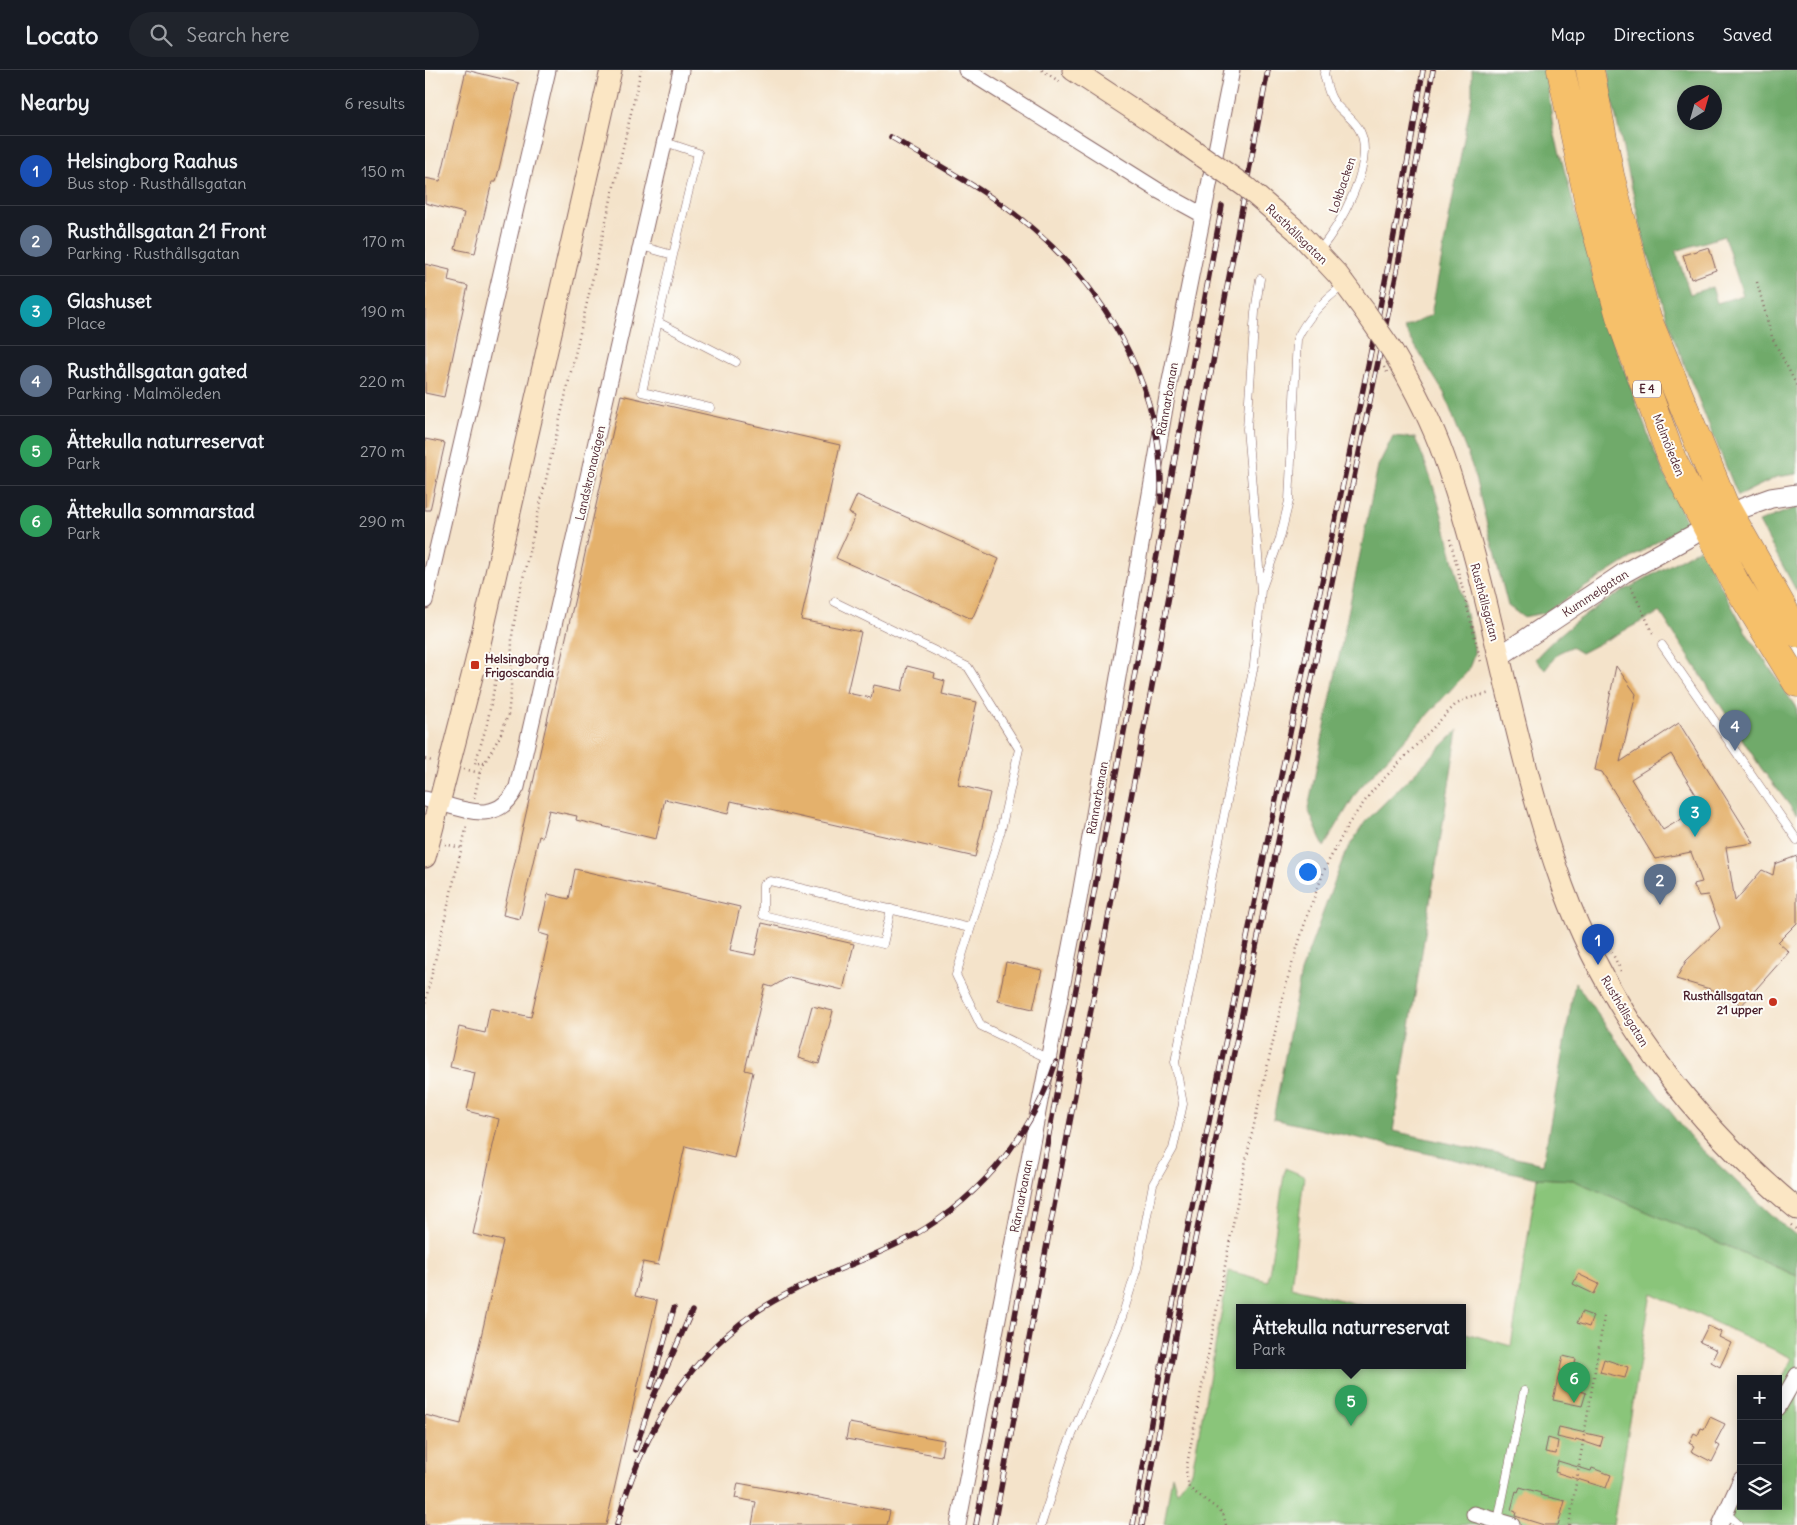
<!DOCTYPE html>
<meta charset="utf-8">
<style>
body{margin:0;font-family:Delius,sans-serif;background:#20242c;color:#f1f3f6}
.controls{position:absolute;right:15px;bottom:15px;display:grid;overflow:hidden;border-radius:0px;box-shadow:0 2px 12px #0003}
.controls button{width:45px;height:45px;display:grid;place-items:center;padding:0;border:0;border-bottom:1px solid #363941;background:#171b24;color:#f1f3f6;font:25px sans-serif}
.compass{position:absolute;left:1252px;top:15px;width:45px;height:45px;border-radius:50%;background:#171b24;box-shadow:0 2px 12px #0003;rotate:37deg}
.you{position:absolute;left:882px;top:801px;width:18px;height:18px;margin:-12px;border:4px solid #fff;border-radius:50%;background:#1a73e8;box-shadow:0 0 0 8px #1a73e833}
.badge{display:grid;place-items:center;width:32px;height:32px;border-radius:50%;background:#d93025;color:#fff;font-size:16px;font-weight:700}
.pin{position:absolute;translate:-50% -41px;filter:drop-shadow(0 1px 2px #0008)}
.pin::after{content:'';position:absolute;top:26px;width:18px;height:15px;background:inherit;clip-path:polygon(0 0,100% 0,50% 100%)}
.popup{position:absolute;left:811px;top:1234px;width:230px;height:65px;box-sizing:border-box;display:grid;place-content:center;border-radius:0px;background:#171b24;filter:drop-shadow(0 1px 4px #0005);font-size:16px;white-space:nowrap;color:#9ea1a6}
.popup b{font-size:19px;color:#f1f3f6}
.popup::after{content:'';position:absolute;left:50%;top:100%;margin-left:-10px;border:10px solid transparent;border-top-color:#171b24}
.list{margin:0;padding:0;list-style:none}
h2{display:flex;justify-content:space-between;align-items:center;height:65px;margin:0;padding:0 20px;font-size:21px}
h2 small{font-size:16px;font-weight:400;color:#9ea1a6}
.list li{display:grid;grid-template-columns:32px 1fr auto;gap:15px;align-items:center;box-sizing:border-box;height:70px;padding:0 20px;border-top:1px solid #363941}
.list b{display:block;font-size:19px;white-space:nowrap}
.list p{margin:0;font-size:16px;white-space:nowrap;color:#9ea1a6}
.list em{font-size:16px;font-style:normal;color:#9ea1a6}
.icon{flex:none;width:28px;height:28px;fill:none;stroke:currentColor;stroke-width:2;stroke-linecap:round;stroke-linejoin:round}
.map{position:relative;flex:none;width:1372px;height:1455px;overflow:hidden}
header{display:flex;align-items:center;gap:30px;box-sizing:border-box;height:70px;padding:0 25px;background:#171b24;border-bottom:1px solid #363941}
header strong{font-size:24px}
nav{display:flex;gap:28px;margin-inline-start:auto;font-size:18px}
.search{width:350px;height:45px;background:#20242c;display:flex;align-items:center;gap:12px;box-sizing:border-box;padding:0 18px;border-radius:28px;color:#9ea1a6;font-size:19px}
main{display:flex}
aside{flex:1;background:#171b24}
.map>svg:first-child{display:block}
</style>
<header>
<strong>Locato</strong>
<div class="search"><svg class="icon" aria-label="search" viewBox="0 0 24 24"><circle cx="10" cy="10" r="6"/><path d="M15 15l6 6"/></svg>Search here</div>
<nav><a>Map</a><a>Directions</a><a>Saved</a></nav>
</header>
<main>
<aside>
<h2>Nearby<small>6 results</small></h2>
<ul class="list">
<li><span class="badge" style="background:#1a4fb4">1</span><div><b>Helsingborg Raahus</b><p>Bus stop · Rusthållsgatan</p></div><em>150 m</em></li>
<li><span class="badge" style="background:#5c6f8a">2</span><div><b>Rusthållsgatan 21 Front</b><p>Parking · Rusthållsgatan</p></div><em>170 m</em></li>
<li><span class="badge" style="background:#0f9aa8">3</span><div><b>Glashuset</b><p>Place</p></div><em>190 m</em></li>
<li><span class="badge" style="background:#5c6f8a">4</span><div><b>Rusthållsgatan gated</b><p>Parking · Malmöleden</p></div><em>220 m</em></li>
<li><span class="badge" style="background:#2e9e5b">5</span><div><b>Ättekulla naturreservat</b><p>Park</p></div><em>270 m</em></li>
<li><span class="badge" style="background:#2e9e5b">6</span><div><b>Ättekulla sommarstad</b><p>Park</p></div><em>290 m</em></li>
</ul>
</aside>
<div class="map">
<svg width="1372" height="1455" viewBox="0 0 1372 1455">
<rect width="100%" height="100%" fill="#fdfcf7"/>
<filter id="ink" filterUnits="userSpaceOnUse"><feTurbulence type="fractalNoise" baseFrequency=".02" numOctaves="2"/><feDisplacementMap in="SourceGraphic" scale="10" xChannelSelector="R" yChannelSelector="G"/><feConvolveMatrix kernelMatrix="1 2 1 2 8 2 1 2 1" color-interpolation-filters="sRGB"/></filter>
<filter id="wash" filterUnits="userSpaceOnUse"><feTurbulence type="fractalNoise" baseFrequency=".0096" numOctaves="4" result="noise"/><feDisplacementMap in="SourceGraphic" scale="20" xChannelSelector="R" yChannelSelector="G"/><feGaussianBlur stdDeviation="1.12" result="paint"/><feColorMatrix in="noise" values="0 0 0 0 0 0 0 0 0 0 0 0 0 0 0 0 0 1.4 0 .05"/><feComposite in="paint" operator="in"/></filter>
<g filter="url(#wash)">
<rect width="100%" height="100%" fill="#f4e3ca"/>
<path fill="#8ac57a" stroke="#6a7252" d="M860,1098L879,1106L866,1217L942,1237H815V1295H1037V1262L1086,1276L1112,1108L1148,1110L1372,1206V1455H1288L1316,1397V1436H1353V1318L1367,1288L1226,1223L1188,1455H739L747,1405L752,1422L767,1401L804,1201L843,1211Z"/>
<path fill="#6faa6a" stroke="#5c644a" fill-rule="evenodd" d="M1047,0H1121L1128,58L1178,242L1229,381L1262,453L1119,543L1098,547L1083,536L1047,396L1019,323L979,258L1006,245L1047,25Z
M1183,0H1372V404L1352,407L1313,426L1248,267L1218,167L1186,26ZM1290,22V52H1260V22ZM1299,166L1318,225L1292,233L1287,217L1265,224L1251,181Z
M968,366L990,368C1019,433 1031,507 1049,577V585L1043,601L933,720L899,777L883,739L953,396Z
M1372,437V522L1334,452Z
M1275,478L1322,564L1372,639V745L1336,698L1235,542L1156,583L1146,577L1133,583L1120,600L1110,589C1154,539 1219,511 1275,478Z
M1033,660L968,1061L1118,1094L1150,912L1208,994L1270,1073L1358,1155L1372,1166V1206L1148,1110L1112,1108L848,1049L876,902L920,783L940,752Z"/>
<g id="blocks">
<path fill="#e4b16c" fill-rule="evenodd" d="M41,0L94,13L71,112H67L50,183L30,179L39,143L0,133V108L15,111Z
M1284,177L1291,200L1266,209L1258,185Z
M0,194L25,200L23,211L43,216L19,327L0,323Z
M196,325L415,375L376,550L436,562L422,623L446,628L449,615L477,621L482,596L510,603L509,608L520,611L517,624L552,632L533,715L565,723L550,787L306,731L303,744L240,729L231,769L151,750L152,746L124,740L117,767L114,766L95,849L78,845Z
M0,369L20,373L5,440H0Z
M432,425L574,489L547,549L411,488L430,446L424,443Z
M1191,596L1211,624L1195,692L1254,653L1329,773L1301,777L1310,831L1337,800L1348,805L1350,794L1372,786V853L1353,872L1364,882L1316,936L1305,925L1251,909L1261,891L1295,858L1283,825L1274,826L1268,814L1277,812L1266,782L1230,789L1177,702L1170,700ZM1246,684L1278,736L1238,760L1206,709Z
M150,799L315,837L305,880L330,885L337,853L429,874L418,920L364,907L347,917L340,915L320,1000L328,1002L309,1088L260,1076L233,1195L218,1192L210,1226L232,1231L181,1455H0V1345L36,1354L78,1171L48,1164L74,1049L42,1041L50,1003L25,997L34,957L60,963L65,938L106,947L124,866L114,863L123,824L144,829Z
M581,892L617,900L608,939L573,931Z
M387,936L408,941L394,994L373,988Z
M1153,1204L1174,1214L1169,1224L1148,1214Z
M1157,1242L1168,1246L1164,1257L1152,1253Z
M1283,1256L1296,1262L1294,1267L1306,1273L1295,1297L1286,1292L1292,1280L1275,1272Z
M1138,1286L1151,1289L1144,1318L1161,1323L1157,1336L1128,1330Z
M1179,1289L1203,1297L1200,1308L1175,1302Z
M1285,1347L1300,1354L1290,1373L1295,1376L1287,1392L1266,1381L1269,1376L1264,1373L1269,1363L1273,1365L1276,1358L1279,1359Z
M424,1353L519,1370L516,1386L421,1369Z
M1134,1357L1178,1367L1175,1377L1151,1369L1150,1371L1132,1367Z
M1123,1368L1133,1371L1131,1384L1120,1382Z
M1133,1391L1166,1401L1167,1398L1186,1405L1181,1418L1130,1402Z
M313,1413L465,1441L462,1455H327L331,1432L310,1428Z
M1095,1417L1116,1423L1115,1425L1140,1431L1133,1455H1119L1090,1446L1091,1442L1086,1440L1091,1421L1093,1422Z"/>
</g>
</g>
<g filter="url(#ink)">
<use href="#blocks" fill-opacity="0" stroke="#866463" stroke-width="1"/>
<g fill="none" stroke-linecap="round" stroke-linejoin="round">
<g stroke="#866463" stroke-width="9">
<path id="service" d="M240,72L273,83L248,185
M216,176L248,185L217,322L285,338
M893,182C914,157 951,94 935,61C929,48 914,41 907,29C903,22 901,12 899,4L900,0
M233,252L311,292
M837,518L855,468L864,431L872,269C882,247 900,229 919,215
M410,532L543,597L594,679L576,760L531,905L556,956L622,988
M1237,575L1372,770
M466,839L458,874L338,845V815L345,811L545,858
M1300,1442L1314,1455
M1073,1451L1099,1321
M616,1455L641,1379L697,1247L712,1198L728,1114L748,1079L758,1034L750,992L829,595L836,520L822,359L830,242L835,209"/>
</g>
<g stroke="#866463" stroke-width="17">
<path id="minor" d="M541,0L734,121L778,145
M0,531L123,0
M0,729C36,737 72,759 92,717L256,0
M1353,1338L1372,1305
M1049,1444L1087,1455
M533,1455L654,830L743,321L807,0
M1295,1455L1316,1409"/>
</g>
<g stroke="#866463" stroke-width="21">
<path id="tertiary" d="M1318,438L1346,428L1372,424
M1075,586L1199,503L1268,465"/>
</g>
<g stroke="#866463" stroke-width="23">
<path id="secondary" d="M648,0L747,65
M871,160L913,205L939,240
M968,282C988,316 1006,350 1019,387C1052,479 1071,578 1095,673C1107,721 1121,770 1138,817C1184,943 1270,1054 1372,1139
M0,787L50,595L186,0"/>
</g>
<g stroke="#866463" stroke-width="29">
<path id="motorway" d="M1136,0L1165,138L1196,250L1247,389L1310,512L1372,613
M1165,0L1185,105L1221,245L1299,434L1372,563"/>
</g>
<path stroke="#866463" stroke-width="2.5" stroke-dasharray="1 4" stroke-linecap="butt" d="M617,0L635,12
M1332,212L1347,267L1372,316
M1025,469L1056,592
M1206,517L1228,563
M0,689L7,691
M59,692L50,694L62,654L73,599
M39,699L55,703
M49,728L56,699L75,666L83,645L86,620L87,566L92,534L216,0
M20,774L36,778
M1178,864L1196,901
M0,933L42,755
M1366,1155L1372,1160
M801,1455L798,1443L764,1418L761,1400L816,1112L861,914L882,846L901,796L924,753L948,720L1030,635L1044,628L1066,623
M1144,1455L1179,1247"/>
<use href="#service" stroke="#fff" stroke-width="8"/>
<use href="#minor" stroke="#fff" stroke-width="15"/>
<use href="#tertiary" stroke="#fff" stroke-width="19"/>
<use href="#secondary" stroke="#fbe6c4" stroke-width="21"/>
<use href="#motorway" stroke="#f6c06b" stroke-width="28"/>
<g stroke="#4a1f2b" stroke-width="5.5">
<path id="rail" d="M466,67C514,96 567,123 609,160C689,229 740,326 736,432
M226,1317L249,1238
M210,1380L226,1332L267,1241
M192,1455C215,1370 255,1296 328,1244C373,1213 426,1197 474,1173C547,1137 605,1070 631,992
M551,1455L797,136
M569,1455L843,0
M708,1455C759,1156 824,860 886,563C926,376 968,189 998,0
M717,1455L758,1227L972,201L1008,0"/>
</g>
<use href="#rail" stroke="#fdfcf7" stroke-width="4" stroke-dasharray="11" stroke-linecap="butt"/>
<g stroke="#866463" stroke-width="23" stroke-linecap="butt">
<path id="secondary-bridge" d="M747,65L821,117L871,160
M939,240L968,282"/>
</g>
<path stroke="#866463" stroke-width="2.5" stroke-dasharray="1 4" stroke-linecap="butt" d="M959,297L963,304"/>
<use href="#secondary-bridge" stroke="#fbe6c4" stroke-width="21"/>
</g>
</g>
<g fill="#c8321e" stroke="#fdfcf7" stroke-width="2">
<rect x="45" y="590" width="10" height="10" rx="2.5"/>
<circle cx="1348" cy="932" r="5"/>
</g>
<g text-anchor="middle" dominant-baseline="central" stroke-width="4" stroke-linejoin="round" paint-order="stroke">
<rect fill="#fdfcf7" stroke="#806168" stroke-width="1" x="1208" y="310.5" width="28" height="17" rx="4"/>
<g font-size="11" font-weight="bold" fill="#4a1f2b">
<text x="1222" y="319">E 4</text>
</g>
<g font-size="12" fill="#4a1f2b" stroke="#fdfcf7">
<text transform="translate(917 115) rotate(-71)">Lokbacken</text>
<text transform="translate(872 164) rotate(44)">Rusthållsgatan</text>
<text transform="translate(742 329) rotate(-80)">Rännarbanan</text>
<text transform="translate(1244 375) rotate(68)">Malmöleden</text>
<text transform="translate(165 403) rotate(-77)">Landskronavägen</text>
<text transform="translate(1170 523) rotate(-33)">Kummelgatan</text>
<text transform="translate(1060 532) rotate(75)">Rusthållsgatan</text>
<text transform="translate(672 728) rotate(-80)">Rännarbanan</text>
<text transform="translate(1200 941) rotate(59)">Rusthållsgatan</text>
<text transform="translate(596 1126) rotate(-79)">Rännarbanan</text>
</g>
<g font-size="12" font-weight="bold" fill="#4a1f2b" stroke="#fdfcf7" text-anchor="start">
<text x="60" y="588">Helsingborg<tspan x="60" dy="14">Frigoscandia</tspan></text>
<text x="1338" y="925" text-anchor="end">Rusthållsgatan<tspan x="1338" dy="14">21 upper</tspan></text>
</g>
</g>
</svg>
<div class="controls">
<button>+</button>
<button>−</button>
<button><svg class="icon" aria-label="layers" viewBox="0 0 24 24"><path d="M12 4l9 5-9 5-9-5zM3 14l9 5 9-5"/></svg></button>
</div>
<svg class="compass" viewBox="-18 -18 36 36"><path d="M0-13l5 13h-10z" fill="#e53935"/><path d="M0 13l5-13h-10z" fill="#9ea1a6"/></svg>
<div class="you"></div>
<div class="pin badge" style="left:1173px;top:895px;background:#1a4fb4">1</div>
<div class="pin badge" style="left:1235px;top:835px;background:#5c6f8a">2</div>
<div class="pin badge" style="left:1270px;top:767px;background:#0f9aa8">3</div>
<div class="pin badge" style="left:1310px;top:681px;background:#5c6f8a">4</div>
<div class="pin badge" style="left:926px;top:1356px;background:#2e9e5b">5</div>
<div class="popup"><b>Ättekulla naturreservat</b>Park</div>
<div class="pin badge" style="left:1149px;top:1333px;background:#2e9e5b">6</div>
</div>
</main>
